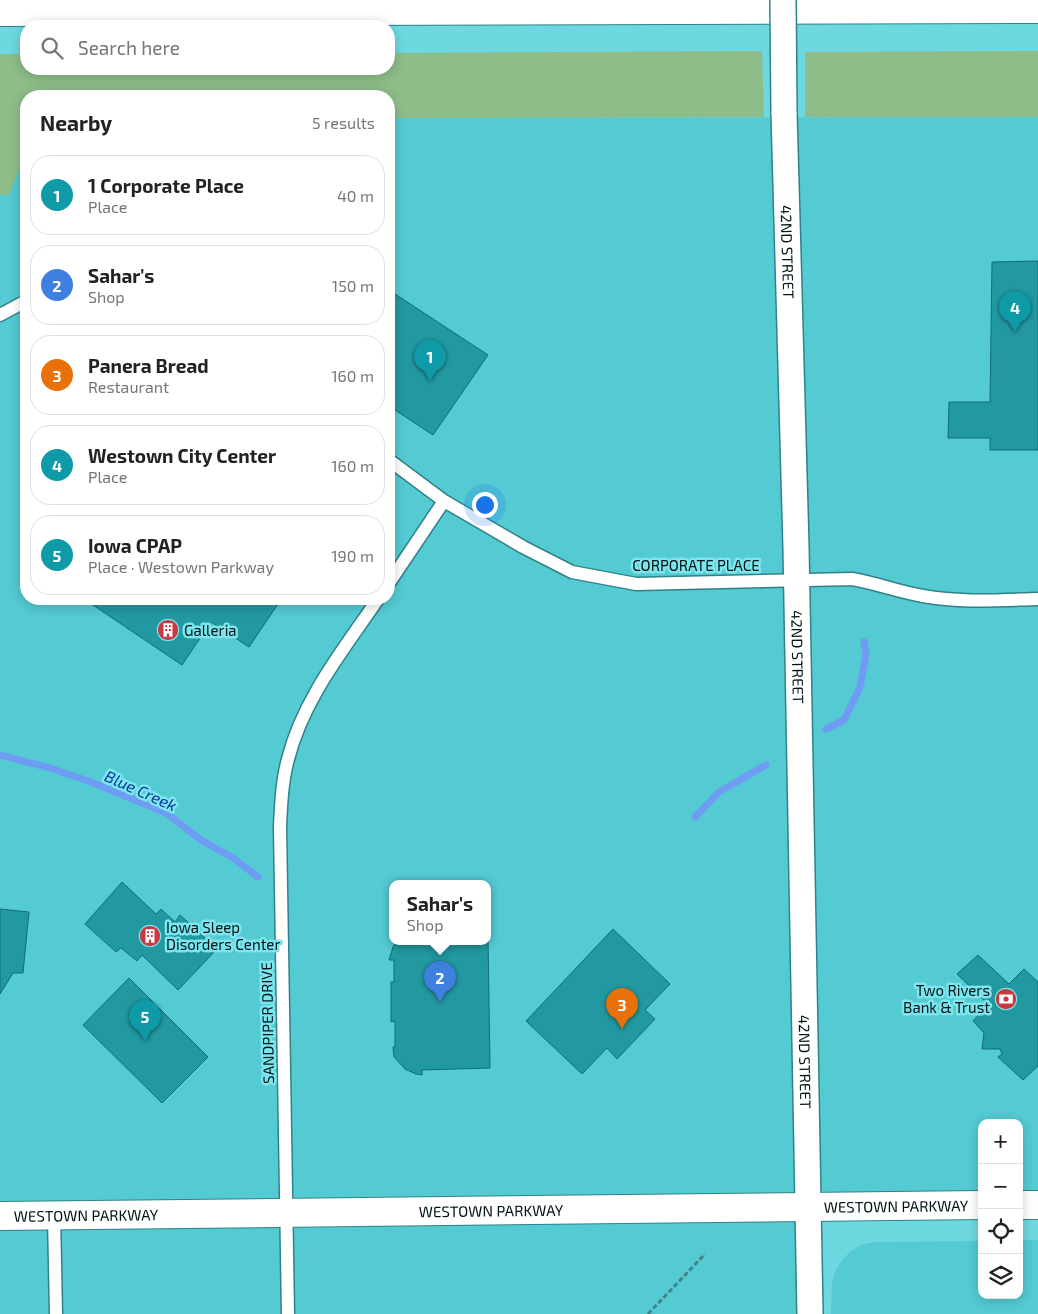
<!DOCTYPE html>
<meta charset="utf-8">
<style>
body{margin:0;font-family:"Exo 2",sans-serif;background:#f6f6f6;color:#222}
.controls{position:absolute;right:15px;bottom:15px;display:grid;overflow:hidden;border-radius:10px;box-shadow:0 2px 12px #0003}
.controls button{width:45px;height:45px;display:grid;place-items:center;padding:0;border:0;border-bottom:1px solid #e0e0e0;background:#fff;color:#222;font:25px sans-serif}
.you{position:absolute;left:484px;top:504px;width:18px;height:18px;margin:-12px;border:4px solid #fff;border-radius:50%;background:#1a73e8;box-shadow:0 0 0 8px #1a73e833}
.badge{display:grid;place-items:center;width:32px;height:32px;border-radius:50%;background:#2563eb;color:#fff;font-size:16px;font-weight:700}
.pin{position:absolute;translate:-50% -41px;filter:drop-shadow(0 1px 2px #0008)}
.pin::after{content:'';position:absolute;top:26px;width:18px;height:15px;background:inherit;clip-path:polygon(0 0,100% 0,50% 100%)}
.popup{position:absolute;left:389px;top:880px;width:102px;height:65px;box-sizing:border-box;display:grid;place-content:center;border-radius:10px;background:#fff;filter:drop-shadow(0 1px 4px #0005);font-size:16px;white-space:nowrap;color:#767676}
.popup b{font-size:19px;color:#222}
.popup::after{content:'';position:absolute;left:50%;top:100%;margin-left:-10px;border:10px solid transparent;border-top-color:#fff}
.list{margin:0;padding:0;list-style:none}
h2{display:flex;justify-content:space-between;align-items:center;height:65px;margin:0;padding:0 20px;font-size:21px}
h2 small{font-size:16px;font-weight:400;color:#767676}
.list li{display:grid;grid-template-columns:32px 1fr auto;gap:15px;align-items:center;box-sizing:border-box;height:80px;margin:0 10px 10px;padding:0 10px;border:1px solid #e0e0e0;border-radius:20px}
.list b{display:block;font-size:19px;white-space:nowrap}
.list p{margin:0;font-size:16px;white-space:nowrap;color:#767676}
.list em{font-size:16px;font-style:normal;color:#767676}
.icon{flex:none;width:28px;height:28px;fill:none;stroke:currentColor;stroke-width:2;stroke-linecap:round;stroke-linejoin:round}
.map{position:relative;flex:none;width:1038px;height:1314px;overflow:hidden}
.search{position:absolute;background:#fff;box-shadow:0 2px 12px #0003;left:20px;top:20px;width:375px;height:55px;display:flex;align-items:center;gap:12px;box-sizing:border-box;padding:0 18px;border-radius:20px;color:#767676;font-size:19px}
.panel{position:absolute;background:#fff;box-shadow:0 2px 12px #0003;left:20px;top:90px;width:375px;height:515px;border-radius:20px}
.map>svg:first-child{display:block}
</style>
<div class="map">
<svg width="1038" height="1314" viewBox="0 0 1038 1314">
<rect width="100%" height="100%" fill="#6ed8e0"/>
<path fill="#54cad3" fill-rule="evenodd" d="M1038,117V1205H1019V1123H982V1205L808,1207L810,1314H0V118H26V599H389V118ZM392,883H488V941H392Z
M1019,1240H1038V1314H831L832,1282L836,1270L843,1259L852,1250L864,1244L876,1242L982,1241V1295H1019Z"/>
<path fill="#8fbd89" d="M762,51L764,117L389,118V96H26V152L9,195H0V54H26V69H389V53Z
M1038,51V117H805V52Z"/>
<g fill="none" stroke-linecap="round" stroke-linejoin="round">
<path stroke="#6e9cf2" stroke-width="7" d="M826,729L844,720L860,687L866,655L864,642
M0,755L50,768L91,782L166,813L201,840L233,858L258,877
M695,817L719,792L766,765"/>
</g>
<path fill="#2298a0" stroke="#126d73" d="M1038,261V450H990V438H948L949,402H990L992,262Z
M389,290L488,355L433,435L389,406Z
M84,599H277L280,601L249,647L211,622L182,665Z
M122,882L156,914L161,909L175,922L180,915L217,949L178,990L142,955L137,961L121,948L116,952L85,924Z
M0,909L29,912L23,973H13L0,994Z
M613,929L670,984L645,1010L655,1019L617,1059L607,1048L582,1074L526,1021Z
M488,936L490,1068L422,1070V1075L416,1074L405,1069L394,1057L393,1047H395V1021L391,1022V982H394V960H389L393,947L397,941H488Z
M978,955L1009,984L1024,969L1038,982V1066L1023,1080L998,1057L1002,1054L1000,1049H982L984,1033L973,1021L988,1004L957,974Z
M129,978L208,1057L162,1103L83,1025Z"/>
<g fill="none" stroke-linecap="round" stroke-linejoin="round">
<g stroke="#2f8288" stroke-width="15">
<path id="service" d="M0,315L26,301
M389,460L444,501L523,547L572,572L636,584L852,579C876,583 899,592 923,596C961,603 1000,600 1038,599
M389,583L444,501
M54,1215L56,1314
M288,1314L280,827C281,804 282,781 288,759C303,699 344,649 378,599"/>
</g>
<g stroke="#2f8288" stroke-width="28">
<g id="minor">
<path id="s1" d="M784,112L796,547L810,1314"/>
</g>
</g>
<g stroke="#2f8288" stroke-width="30">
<g id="tertiary">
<path d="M1019,1205H1038"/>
<path id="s2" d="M0,1216L982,1205"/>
</g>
</g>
<g stroke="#2f8288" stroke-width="30">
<path id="motorway" d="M0,12L1038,9"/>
</g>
<path stroke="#40858b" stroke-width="3" stroke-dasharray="5 2.5" stroke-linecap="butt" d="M648,1314L705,1254"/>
<use href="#service" stroke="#fff" stroke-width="12"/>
<use href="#minor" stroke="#fff" stroke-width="25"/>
<use href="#tertiary" stroke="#fff" stroke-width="28"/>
<use href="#motorway" stroke="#fff" stroke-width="28"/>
<g stroke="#2f8288" stroke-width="28" stroke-linecap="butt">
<path id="minor-bridge" d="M783,0L784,112"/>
</g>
<use href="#minor-bridge" stroke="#fff" stroke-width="25"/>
</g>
<defs>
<g id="building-disc" transform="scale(1.125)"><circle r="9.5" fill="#c73841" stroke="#7ce5ed"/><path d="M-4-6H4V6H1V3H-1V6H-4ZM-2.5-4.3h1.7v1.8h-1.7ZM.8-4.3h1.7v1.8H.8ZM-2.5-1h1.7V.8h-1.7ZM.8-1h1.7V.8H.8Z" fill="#fff"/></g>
<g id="bank-disc" transform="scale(1.125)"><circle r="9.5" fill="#c73841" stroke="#7ce5ed"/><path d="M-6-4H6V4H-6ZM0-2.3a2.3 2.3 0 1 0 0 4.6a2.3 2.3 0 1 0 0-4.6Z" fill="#fff"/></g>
</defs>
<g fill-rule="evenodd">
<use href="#building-disc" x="168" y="630"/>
<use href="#building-disc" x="150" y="936"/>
<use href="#bank-disc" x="1006" y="999"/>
</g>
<g text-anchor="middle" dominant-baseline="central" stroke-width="5" stroke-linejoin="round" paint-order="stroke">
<g font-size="15" fill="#001416" stroke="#7ce5ed">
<text stroke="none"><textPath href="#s1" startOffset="140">42ND STREET</textPath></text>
<text x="696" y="565">CORPORATE PLACE</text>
<text stroke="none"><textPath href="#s1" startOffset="545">42ND STREET</textPath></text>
<text transform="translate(267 1023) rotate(-91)">SANDPIPER DRIVE</text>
<text stroke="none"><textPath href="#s1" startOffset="950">42ND STREET</textPath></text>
<text stroke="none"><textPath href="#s2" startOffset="896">WESTOWN PARKWAY</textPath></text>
<text stroke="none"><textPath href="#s2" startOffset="491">WESTOWN PARKWAY</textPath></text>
<text stroke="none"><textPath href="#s2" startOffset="86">WESTOWN PARKWAY</textPath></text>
</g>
<g font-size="15" fill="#001416" stroke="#7ce5ed" text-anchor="start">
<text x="184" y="630">Galleria</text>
<text x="166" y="927">Iowa Sleep<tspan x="166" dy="17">Disorders Center</tspan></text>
<text x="990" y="990" text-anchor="end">Two Rivers<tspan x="990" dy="17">Bank &amp; Trust</tspan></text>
</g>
<g font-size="16" font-style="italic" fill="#07399a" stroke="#7ce5ed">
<text transform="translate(141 790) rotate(24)">Blue Creek</text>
</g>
</g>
</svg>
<div class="controls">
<button>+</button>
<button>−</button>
<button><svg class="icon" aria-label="locate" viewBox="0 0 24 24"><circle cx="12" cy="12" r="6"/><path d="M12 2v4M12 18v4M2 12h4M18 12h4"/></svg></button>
<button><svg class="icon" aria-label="layers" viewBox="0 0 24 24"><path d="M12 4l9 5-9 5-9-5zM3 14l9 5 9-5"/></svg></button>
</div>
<div class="you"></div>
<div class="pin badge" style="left:430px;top:381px;background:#0f9aa8">1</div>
<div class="pin badge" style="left:440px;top:1002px;background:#3f7fe0">2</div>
<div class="popup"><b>Sahar's</b>Shop</div>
<div class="pin badge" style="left:622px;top:1029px;background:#e8710a">3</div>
<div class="pin badge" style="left:1015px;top:332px;background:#0f9aa8">4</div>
<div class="pin badge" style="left:145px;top:1041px;background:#0f9aa8">5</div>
<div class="search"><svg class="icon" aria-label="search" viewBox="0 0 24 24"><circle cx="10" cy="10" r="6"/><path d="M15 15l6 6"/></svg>Search here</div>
<section class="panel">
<h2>Nearby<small>5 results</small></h2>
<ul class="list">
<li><span class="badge" style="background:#0f9aa8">1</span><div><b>1 Corporate Place</b><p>Place</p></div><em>40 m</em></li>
<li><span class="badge" style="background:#3f7fe0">2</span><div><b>Sahar's</b><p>Shop</p></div><em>150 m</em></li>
<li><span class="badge" style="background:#e8710a">3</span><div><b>Panera Bread</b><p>Restaurant</p></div><em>160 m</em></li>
<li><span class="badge" style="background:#0f9aa8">4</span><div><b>Westown City Center</b><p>Place</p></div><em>160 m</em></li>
<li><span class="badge" style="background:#0f9aa8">5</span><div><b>Iowa CPAP</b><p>Place · Westown Parkway</p></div><em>190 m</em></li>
</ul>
</section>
</div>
